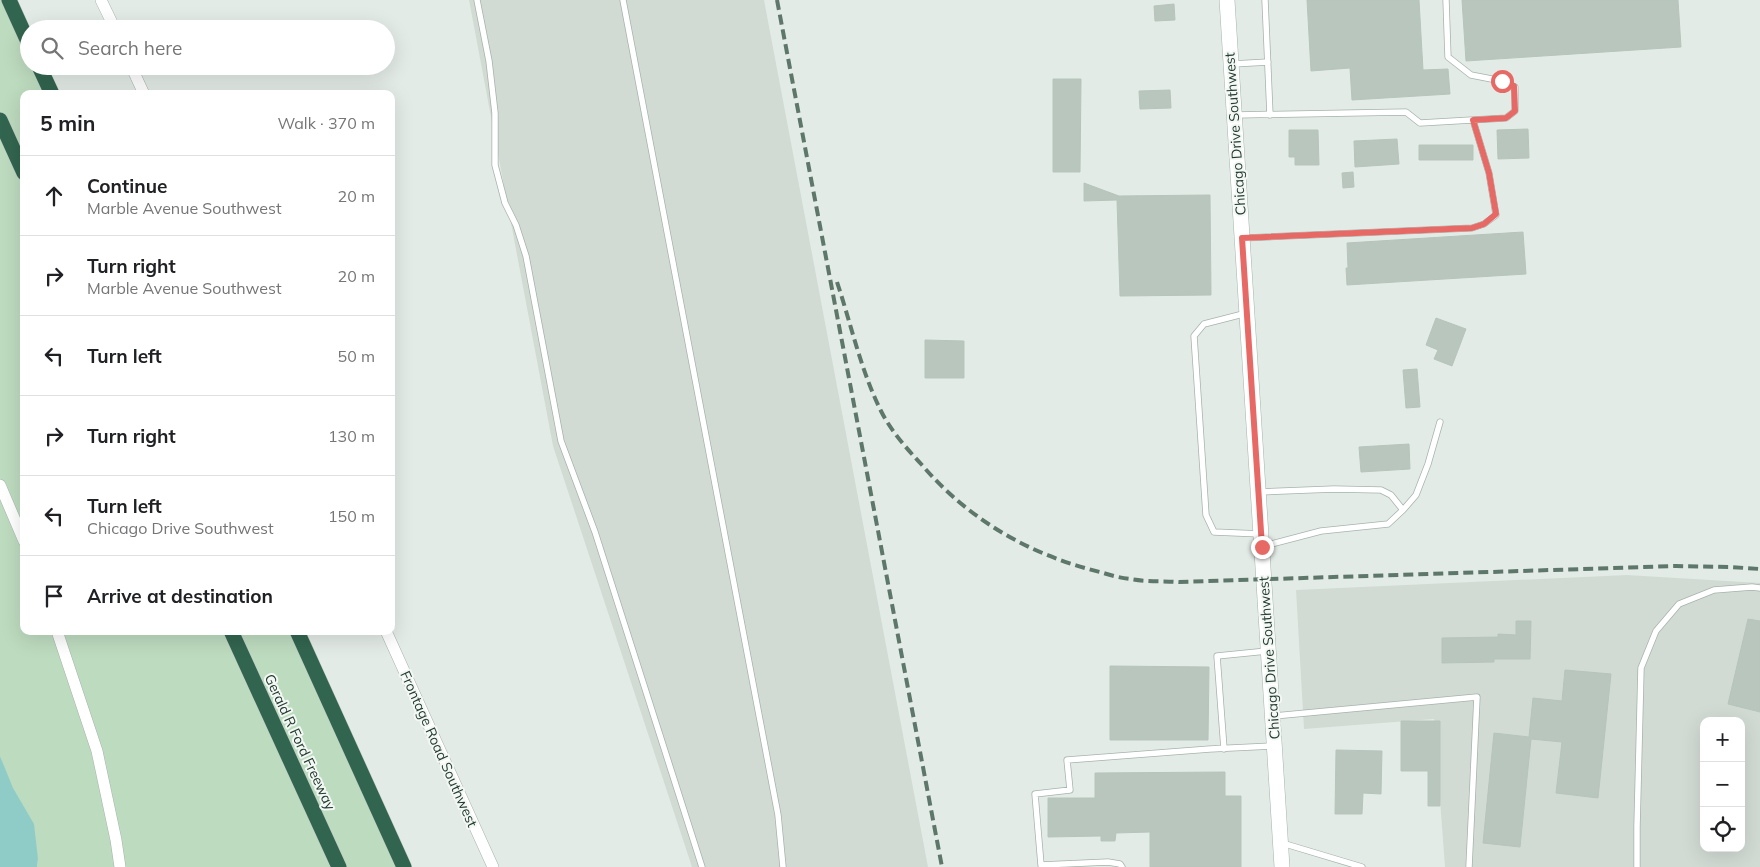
<!DOCTYPE html>
<meta charset="utf-8">
<style>
body{margin:0;font-family:Mulish,sans-serif;background:#f6f6f6;color:#202124}
.controls{position:absolute;right:15px;bottom:15px;display:grid;overflow:hidden;border-radius:10px;box-shadow:0 5px 20px #0002}
.controls button{width:45px;height:45px;display:grid;place-items:center;padding:0;border:0;border-bottom:1px solid #e0e0e0;background:#fff;color:#202124;font:25px sans-serif}
.stop{position:absolute;width:15px;height:15px;margin:-11px;border:4px solid #e76965;border-radius:50%;background:#fff}
.stop.end{background:#e76965;border-color:#fff;box-shadow:0 1px 5px #0008}
.list{margin:0;padding:0;list-style:none}
h2{display:flex;justify-content:space-between;align-items:center;height:65px;margin:0;padding:0 20px;font-size:21px}
h2 small{font-size:16px;font-weight:400;color:#757577}
.list li{display:grid;grid-template-columns:32px 1fr auto;gap:15px;align-items:center;box-sizing:border-box;height:80px;padding:0 20px;border-top:1px solid #e0e0e0}
.list b{display:block;font-size:19px;white-space:nowrap}
.list p{margin:0;font-size:16px;white-space:nowrap;color:#757577}
.list em{font-size:16px;font-style:normal;color:#757577}
.icon{flex:none;width:28px;height:28px;fill:none;stroke:currentColor;stroke-width:2;stroke-linecap:round;stroke-linejoin:round}
.map{position:relative;flex:none;width:1760px;height:867px;overflow:hidden}
.search{position:absolute;background:#fff;box-shadow:0 5px 20px #0002;left:20px;top:20px;width:375px;height:55px;display:flex;align-items:center;gap:12px;box-sizing:border-box;padding:0 18px;border-radius:28px;color:#757577;font-size:19px}
.panel{position:absolute;background:#fff;box-shadow:0 5px 20px #0002;left:20px;top:90px;width:375px;height:545px;border-radius:10px}
.map>svg:first-child{display:block}
</style>
<div class="map">
<svg width="1760" height="867" viewBox="0 0 1760 867">
<rect width="100%" height="100%" fill="#e3ebe6"/>
<path fill="#d1dbd4" fill-rule="evenodd" d="M469,0H764L928,867H692L553,446Z
M1627,575L1760,583V867H1445L1434,719L1304,729L1296,590ZM1704,721H1741V848H1704Z"/>
<path fill="#bddbbf" d="M0,0H9L29,44V66H39L52,94H24V631H297L404,867H37L38,859L0,756Z"/>
<path fill="#8fccc8" d="M0,756L13,788L34,824L38,859L37,867H0Z"/>
<path fill="#b8c6be" stroke="#b6c5bb" d="M1307,0H1419L1423,70L1448,69L1450,94L1352,100L1350,68L1311,71Z
M1462,0H1678L1681,47L1466,61Z
M1174,4L1175,20L1155,21L1154,6Z
M1053,79H1081L1080,172H1053Z
M1170,90L1171,108L1140,109L1139,91Z
M1528,129L1529,158L1498,159L1497,130Z
M1289,130H1318L1319,165H1295V157H1289Z
M1397,139L1399,164L1355,167L1354,141Z
M1419,145H1473V160H1419Z
M1353,172L1354,187L1343,188L1342,173Z
M1084,183L1119,196L1210,195L1211,295L1120,296L1117,200L1084,201Z
M1523,232L1526,274L1347,285L1346,268H1348L1347,243Z
M1436,318L1466,329L1452,366L1434,359L1438,350L1426,345Z
M925,340L964,341V378H925Z
M1417,369L1420,407L1406,408L1403,370Z
M1409,444L1410,469L1361,472L1359,447Z
M1748,619L1760,621V712L1728,704Z
M1516,621H1531L1530,659H1494V662L1442,663V638L1498,637V634L1516,635Z
M1110,666L1209,667L1208,740H1110Z
M1565,670L1611,674L1598,798L1556,793L1562,742L1531,739L1520,847L1483,843L1494,733L1529,737L1533,698L1562,701Z
M1401,721H1440V806H1428V771H1401Z
M1336,750L1382,751L1381,794L1363,793L1362,814H1335Z
M1225,772V796H1241V867H1150V832L1116,833L1115,841H1101V836L1048,837V798H1095V773Z"/>
<g fill="none" stroke-linecap="round" stroke-linejoin="round">
<g stroke="#a6b3ac" stroke-width="7">
<path id="lane" d="M477,0L489,61L495,113V165L505,203L516,225L526,256L561,441L595,532L702,867
M623,0L778,815L783,867
M1265,0L1270,115
M1233,64L1268,62
M1236,115L1406,112L1420,123L1506,118L1515,111V87L1502,81L1471,75L1448,57L1446,0
M1244,238L1472,228L1484,224L1496,215L1489,173L1473,120
M1247,313L1204,324L1194,336L1206,515L1214,532L1261,534
M1259,492L1334,489L1381,490L1391,495L1403,510
M1264,546L1321,531L1388,524L1403,510L1416,495L1428,464L1440,422
M1274,716L1477,697L1469,867
M1224,749L1217,656L1267,651
M1282,843L1362,867
M1122,867L1120,864L1108,862L1041,865L1035,794L1070,790L1067,760L1210,749L1274,746
M1637,867V827L1641,668L1656,631L1679,604L1714,590L1752,587L1760,588"/>
</g>
<g stroke="#a6b3ac" stroke-width="12">
<path id="street" d="M101,0L115,29
M131,66L144,94
M0,485L24,541
M57,631L97,751L116,840L120,867
M386,631L493,867"/>
</g>
<g stroke="#a2b6ab" stroke-width="16">
<path id="secondary" d="M1227,0L1282,867"/>
</g>
<g stroke="#c2c8c5" stroke-width="16">
<path id="highway" d="M9,0L29,44
M39,66L52,94
M0,120L24,173
M231,631L339,867
M297,631L404,867"/>
</g>
<use href="#lane" stroke="#fff" stroke-width="5.5"/>
<use href="#street" stroke="#fff" stroke-width="11"/>
<use href="#secondary" stroke="#fff" stroke-width="15"/>
<use href="#highway" stroke="#32654f" stroke-width="15"/>
<path stroke="#5e776b" stroke-width="4" stroke-dasharray="10 5" stroke-linecap="butt" d="M777,0L942,867
M837,282C851,324 861,371 881,411C891,431 907,449 922,465C969,520 1030,555 1100,572C1110,575 1120,578 1130,579C1146,582 1163,581 1179,582L1676,566L1730,567L1760,569"/>
</g>
<g fill="none" stroke-linecap="round" stroke-linejoin="round">
<path stroke="#e76965" stroke-width="6" d="M1262,547L1242,238L1472,228L1484,224L1496,214L1489,173L1473,120L1506,118L1515,111L1514,86L1502,81"/>
</g>
<g text-anchor="middle" dominant-baseline="central" stroke-width="4" stroke-linejoin="round" paint-order="stroke">
<g font-size="14" fill="#243b30" stroke="#f3f8f4">
<text transform="translate(1235 134) rotate(-94)">Chicago Drive Southwest</text>
<text transform="translate(1269 658) rotate(-94)">Chicago Drive Southwest</text>
<text transform="translate(300 742) rotate(65)">Gerald R Ford Freeway</text>
<text transform="translate(439 749) rotate(66)">Frontage Road Southwest</text>
</g>
</g>
</svg>
<div class="controls">
<button>+</button>
<button>−</button>
<button><svg class="icon" aria-label="locate" viewBox="0 0 24 24"><circle cx="12" cy="12" r="6"/><path d="M12 2v4M12 18v4M2 12h4M18 12h4"/></svg></button>
</div>
<div class="stop" style="left:1502px;top:81px"></div>
<div class="stop end" style="left:1262px;top:547px"></div>
<div class="search"><svg class="icon" aria-label="search" viewBox="0 0 24 24"><circle cx="10" cy="10" r="6"/><path d="M15 15l6 6"/></svg>Search here</div>
<section class="panel">
<h2>5 min<small>Walk · 370 m</small></h2>
<ul class="list">
<li><svg class="icon" aria-label="ahead" viewBox="0 0 24 24"><path d="M12 20V5M6 11l6-6 6 6"/></svg><div><b>Continue</b><p>Marble Avenue Southwest</p></div><em>20 m</em></li>
<li><svg class="icon" aria-label="right" viewBox="0 0 24 24"><path d="M7 20v-9h11M14 6l5 5-5 5"/></svg><div><b>Turn right</b><p>Marble Avenue Southwest</p></div><em>20 m</em></li>
<li><svg class="icon" aria-label="left" viewBox="0 0 24 24"><path d="M17 20v-9H6M10 6l-5 5 5 5"/></svg><div><b>Turn left</b></div><em>50 m</em></li>
<li><svg class="icon" aria-label="right" viewBox="0 0 24 24"><path d="M7 20v-9h11M14 6l5 5-5 5"/></svg><div><b>Turn right</b></div><em>130 m</em></li>
<li><svg class="icon" aria-label="left" viewBox="0 0 24 24"><path d="M17 20v-9H6M10 6l-5 5 5 5"/></svg><div><b>Turn left</b><p>Chicago Drive Southwest</p></div><em>150 m</em></li>
<li><svg class="icon" aria-label="arrive" viewBox="0 0 24 24"><path d="M6 21V4h12l-3 4 3 4H6"/></svg><div><b>Arrive at destination</b></div></li>
</ul>
</section>
</div>
